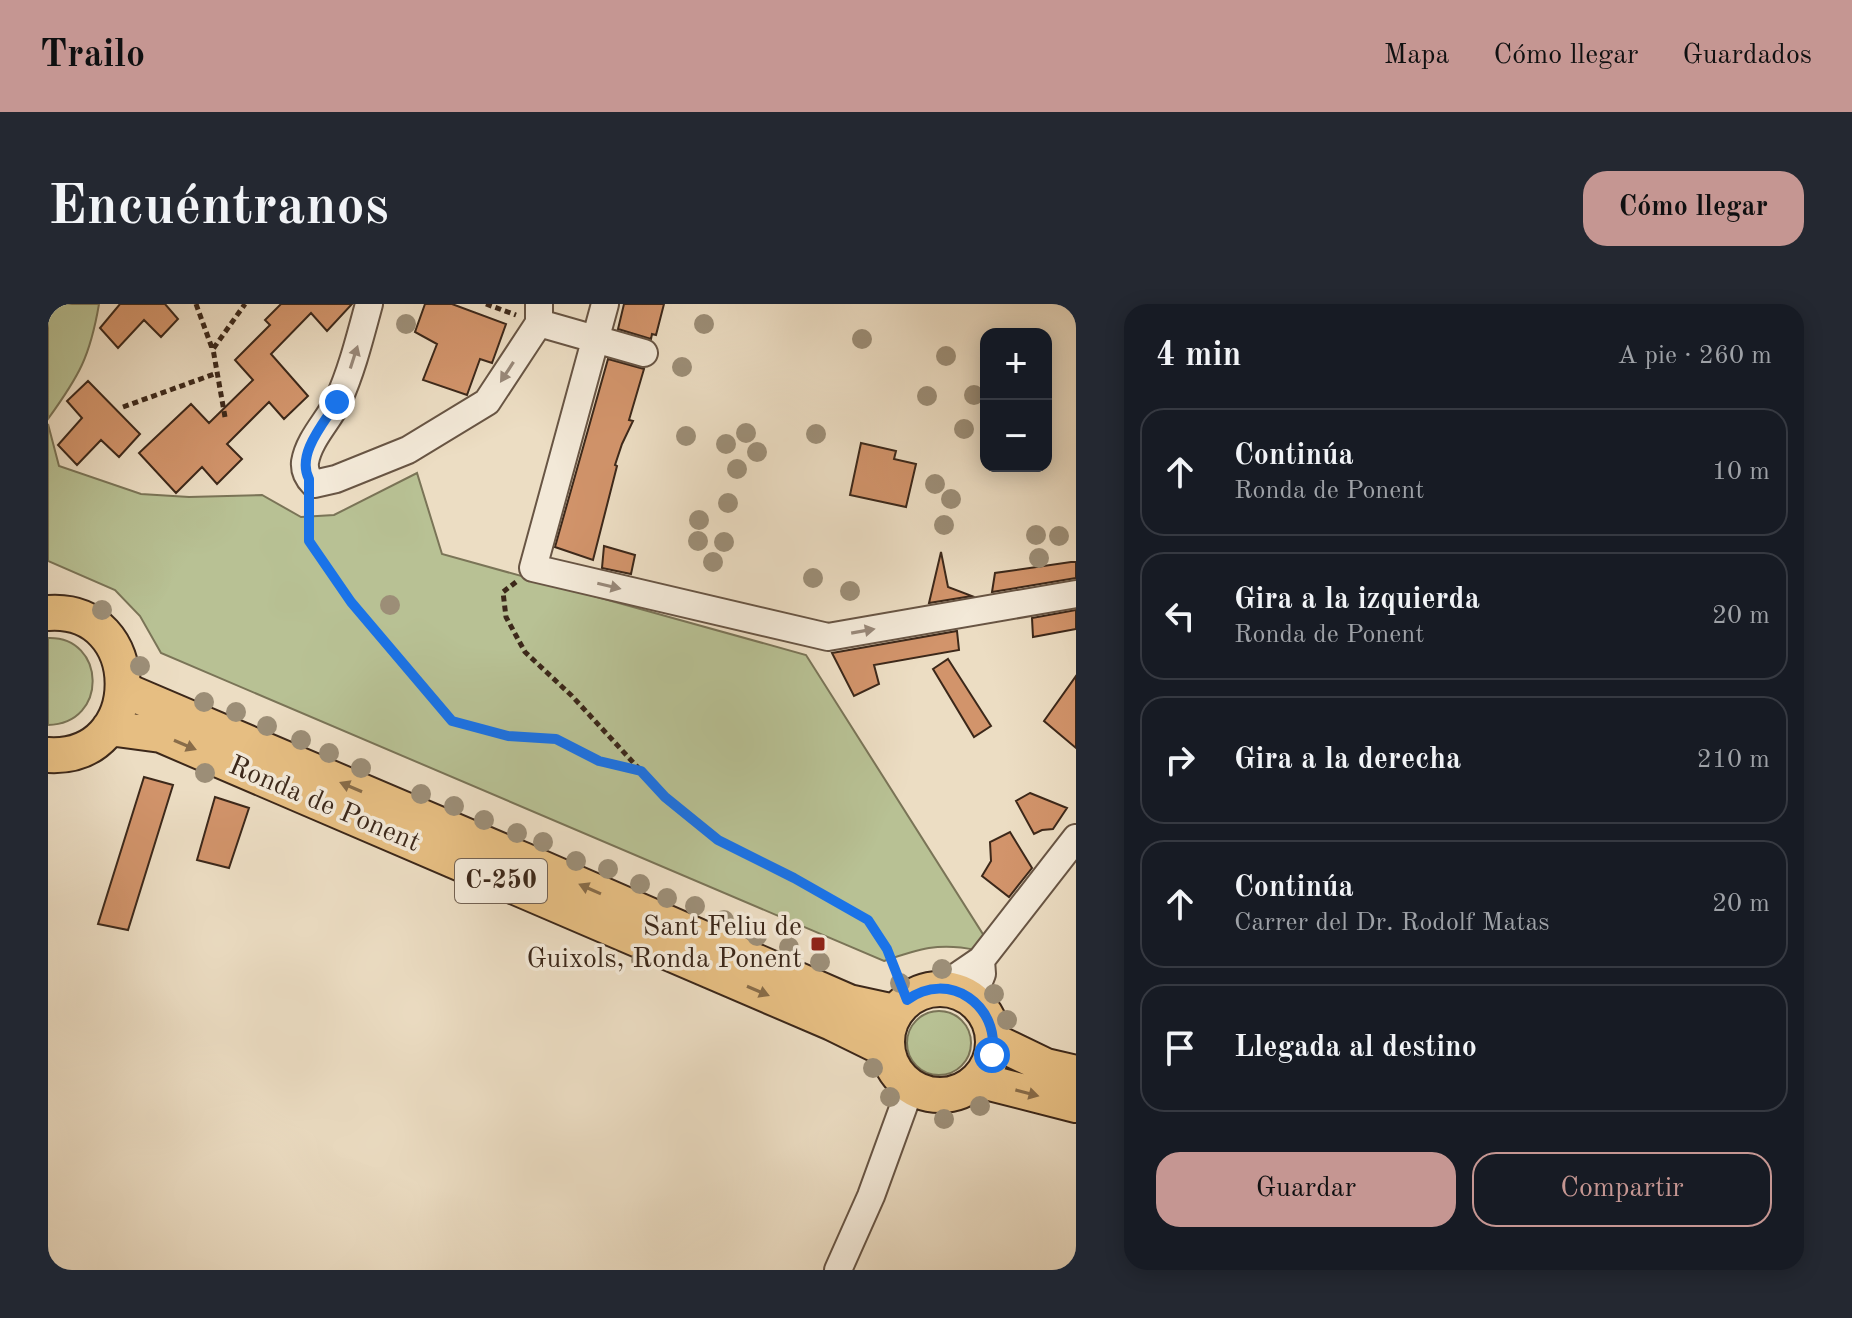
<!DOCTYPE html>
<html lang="es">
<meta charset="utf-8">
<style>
body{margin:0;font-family:"Old Standard TT",serif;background:#242831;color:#f1f3f6}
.controls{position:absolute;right:24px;top:24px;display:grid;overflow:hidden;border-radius:16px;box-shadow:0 4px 20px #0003}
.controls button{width:72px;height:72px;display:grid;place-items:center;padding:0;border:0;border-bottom:2px solid #363941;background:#171b24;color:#f1f3f6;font:40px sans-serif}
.stop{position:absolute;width:24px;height:24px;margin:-18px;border:6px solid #1a73e8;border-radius:50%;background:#fff}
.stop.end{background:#1a73e8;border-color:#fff;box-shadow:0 2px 8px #0008}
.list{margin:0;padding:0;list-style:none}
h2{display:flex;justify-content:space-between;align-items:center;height:104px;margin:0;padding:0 32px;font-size:34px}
h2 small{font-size:26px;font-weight:400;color:#9ea1a6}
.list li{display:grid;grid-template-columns:52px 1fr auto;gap:24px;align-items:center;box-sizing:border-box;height:128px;margin:0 16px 16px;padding:0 16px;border:2px solid #363941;border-radius:24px}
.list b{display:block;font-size:30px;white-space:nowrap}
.list p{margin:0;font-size:26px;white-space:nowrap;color:#9ea1a6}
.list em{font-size:26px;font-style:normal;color:#9ea1a6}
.actions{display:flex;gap:16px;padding:24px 32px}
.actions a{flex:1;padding:18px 0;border:2px solid #c59692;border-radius:24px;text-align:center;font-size:28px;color:#c59692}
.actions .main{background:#c59692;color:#111}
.icon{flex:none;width:44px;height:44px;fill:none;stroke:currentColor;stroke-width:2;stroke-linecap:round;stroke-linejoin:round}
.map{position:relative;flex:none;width:1028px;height:966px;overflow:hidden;border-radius:24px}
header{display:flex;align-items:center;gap:48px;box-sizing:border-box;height:112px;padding:0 40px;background:#c59692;color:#111}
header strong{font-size:38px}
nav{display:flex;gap:44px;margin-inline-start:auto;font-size:28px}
.intro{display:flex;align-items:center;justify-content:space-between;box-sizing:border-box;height:192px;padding:0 48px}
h1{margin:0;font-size:56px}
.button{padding:20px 36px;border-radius:24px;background:#c59692;color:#111;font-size:28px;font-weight:700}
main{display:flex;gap:48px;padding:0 48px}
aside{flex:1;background:#171b24;border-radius:24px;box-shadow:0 4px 20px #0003}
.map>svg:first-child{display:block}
</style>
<header>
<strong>Trailo</strong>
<nav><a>Mapa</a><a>Cómo llegar</a><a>Guardados</a></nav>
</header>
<div class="intro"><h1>Encuéntranos</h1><a class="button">Cómo llegar</a></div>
<main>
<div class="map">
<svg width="1028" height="966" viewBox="0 0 1028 966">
<rect width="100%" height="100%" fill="#ecddc3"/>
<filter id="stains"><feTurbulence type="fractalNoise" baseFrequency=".0025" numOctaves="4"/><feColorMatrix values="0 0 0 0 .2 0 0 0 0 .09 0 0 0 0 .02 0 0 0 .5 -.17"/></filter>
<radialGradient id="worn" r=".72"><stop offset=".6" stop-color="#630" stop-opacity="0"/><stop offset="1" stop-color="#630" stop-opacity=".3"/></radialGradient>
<path fill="#b8c194" stroke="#7a7457" stroke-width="2" d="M0,0H51C42,53 31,72 0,115Z
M0,120L11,162L93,190L141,193L214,191L253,213L286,211L369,169L394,250L758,351L938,635L928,646C891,638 870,645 836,657L113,349L92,312L67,286L0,257Z
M0,334C58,332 61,420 0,421Z
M859 739a32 32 0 1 1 64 0a32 32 0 1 1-64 0Z"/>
<path fill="#d2946b" stroke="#3c281a" stroke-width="2" d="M72,0H117L130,15L113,33L96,16L70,44L52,24Z
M233,0H304L279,27L263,9L223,50L260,92L236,115L221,98L179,140L194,155L169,180L154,163L128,189L91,149L143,100L161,119L205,76L187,56L222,21L217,16Z
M377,0H404L458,20L444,59L432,55L419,91L375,76L389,40L367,28Z
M576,0H616L608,31L604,30L603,35L570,25Z
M560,55L596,65L581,116L585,117L574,140L567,161L569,162L545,256L507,243Z
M40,77L92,130L71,153L53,136L29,161L10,141L34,114L19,97Z
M813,139L848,147L846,155L868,160L858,203L802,191Z
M556,242L587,251L583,270L554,264Z
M893,248L900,283L924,292L881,299Z
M1023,258H1028V274L944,288L947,269Z
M1028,306V325L985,333L984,314Z
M909,327L911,346L826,361L831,380L806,392L784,349Z
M900,355L943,422L926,433L885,365Z
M1028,372V444L996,417Z
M96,473L125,481L80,626L50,620Z
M982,489L1019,504L1005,525L994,526L986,530L968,497Z
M167,493L201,504L181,564L149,556Z
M962,528L984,564L961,593L934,572L943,557L942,538Z"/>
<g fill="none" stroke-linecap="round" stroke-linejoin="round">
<g stroke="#685544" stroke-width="30">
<path id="minor" d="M321,0C312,33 304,66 290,97C280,117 261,135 257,158C256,168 260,174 266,180L288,175L360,146L439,98L491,19V0
M557,0L485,264L780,333L1028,290
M491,19L596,49
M892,684L933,656L1028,534
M924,695L934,670L933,656
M790,966L823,892L863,782"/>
</g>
<g stroke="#3c281a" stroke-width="38">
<path id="major" d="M0,309C99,302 100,457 0,451
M76,386L475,556L801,698L847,708
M61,424L113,431L784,719L839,746
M839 738a53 53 0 1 1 106 0a53 53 0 1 1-106 0Z
M946,737L998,762L1028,769
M930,776L1028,801"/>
</g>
<path stroke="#3c281a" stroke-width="5" stroke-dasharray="6 4" stroke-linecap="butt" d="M148,0L164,44
M438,0L468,11
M75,103L169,69
M177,113L165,45L197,0
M261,202V237L303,298L404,417L460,432L508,435L551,457L592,467
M468,278L455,288L458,313L477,348L524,392L617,493L670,536L746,574L820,616L839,645L853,680"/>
<use href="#minor" stroke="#f3e9d8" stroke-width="26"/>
<use href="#major" stroke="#e6be82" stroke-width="34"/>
</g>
<g fill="#9c8e77">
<circle cx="358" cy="20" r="10"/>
<circle cx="656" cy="20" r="10"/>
<circle cx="814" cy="35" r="10"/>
<circle cx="898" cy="52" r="10"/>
<circle cx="634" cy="63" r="10"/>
<circle cx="926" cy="91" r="10"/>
<circle cx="879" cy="92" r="10"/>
<circle cx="916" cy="125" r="10"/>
<circle cx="698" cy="129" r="10"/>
<circle cx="768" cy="130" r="10"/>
<circle cx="638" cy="132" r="10"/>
<circle cx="678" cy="140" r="10"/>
<circle cx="709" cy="148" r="10"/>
<circle cx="689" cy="165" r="10"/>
<circle cx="887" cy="180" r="10"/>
<circle cx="903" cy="195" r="10"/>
<circle cx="680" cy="199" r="10"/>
<circle cx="651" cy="216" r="10"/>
<circle cx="896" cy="221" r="10"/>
<circle cx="988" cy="231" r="10"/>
<circle cx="1011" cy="232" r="10"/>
<circle cx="650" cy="237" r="10"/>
<circle cx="676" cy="238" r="10"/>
<circle cx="991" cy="254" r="10"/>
<circle cx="665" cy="258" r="10"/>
<circle cx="765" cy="274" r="10"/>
<circle cx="802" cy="287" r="10"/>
<circle cx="342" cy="301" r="10"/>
<circle cx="54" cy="306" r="10"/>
<circle cx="92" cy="362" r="10"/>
<circle cx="156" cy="398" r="10"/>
<circle cx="188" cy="408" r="10"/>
<circle cx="219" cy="422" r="10"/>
<circle cx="253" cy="436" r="10"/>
<circle cx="281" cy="449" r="10"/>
<circle cx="313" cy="464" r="10"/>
<circle cx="157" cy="469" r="10"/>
<circle cx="373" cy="490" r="10"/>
<circle cx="406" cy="502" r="10"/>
<circle cx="436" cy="516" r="10"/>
<circle cx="469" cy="529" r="10"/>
<circle cx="495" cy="538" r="10"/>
<circle cx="528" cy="557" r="10"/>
<circle cx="560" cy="565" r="10"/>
<circle cx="592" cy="580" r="10"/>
<circle cx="619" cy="594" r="10"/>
<circle cx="647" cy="602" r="10"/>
<circle cx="676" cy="616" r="10"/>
<circle cx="709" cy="632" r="10"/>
<circle cx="741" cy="643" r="10"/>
<circle cx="593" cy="656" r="10"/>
<circle cx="772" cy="658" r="10"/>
<circle cx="894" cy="665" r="10"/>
<circle cx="852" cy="679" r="10"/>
<circle cx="946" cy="690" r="10"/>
<circle cx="959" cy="716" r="10"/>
<circle cx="825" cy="764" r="10"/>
<circle cx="842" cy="793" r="10"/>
<circle cx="932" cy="802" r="10"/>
<circle cx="896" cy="815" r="10"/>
</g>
<defs><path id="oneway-solid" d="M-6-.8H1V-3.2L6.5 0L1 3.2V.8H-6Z" transform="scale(2)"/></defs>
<g fill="#988879">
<use href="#oneway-solid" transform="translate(306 53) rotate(-72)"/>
<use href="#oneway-solid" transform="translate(459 68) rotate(123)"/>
<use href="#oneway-solid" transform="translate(561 282) rotate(13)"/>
<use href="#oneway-solid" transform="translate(815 327) rotate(-10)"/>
</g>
<g fill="#886c49">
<use href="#oneway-solid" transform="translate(137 441) rotate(23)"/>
<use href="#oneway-solid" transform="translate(303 483) rotate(-157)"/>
<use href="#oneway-solid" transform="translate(542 585) rotate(-156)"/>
<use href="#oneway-solid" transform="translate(710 687) rotate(23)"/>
<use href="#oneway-solid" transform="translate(979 789) rotate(15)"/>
</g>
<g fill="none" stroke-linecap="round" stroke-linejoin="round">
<path stroke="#1a73e8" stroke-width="10" d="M289,98C276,119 248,150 261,175V237L303,298L404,417L460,432L508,435L551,457L593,467L617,493L670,536L746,574L820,616L839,645L859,696C901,665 953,702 944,751"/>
</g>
<rect fill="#8f2418" stroke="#f3e9d8" stroke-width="3" x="762" y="632" width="16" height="16" rx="4"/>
<g text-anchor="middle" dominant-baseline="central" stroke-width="7" stroke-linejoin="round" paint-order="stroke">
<rect fill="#f3e9d8" stroke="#736253" stroke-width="2" x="407" y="555" width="92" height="44" rx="6"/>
<g font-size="26" font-weight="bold" fill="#3c281a">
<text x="453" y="577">C-250</text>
</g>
<g font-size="28" fill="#3c281a" stroke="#f3e9d8">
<text transform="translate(276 501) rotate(23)">Ronda de Ponent</text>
</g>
<g font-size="28" fill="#3c281a" stroke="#f3e9d8" text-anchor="end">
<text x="754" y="624">Sant Feliu de<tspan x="754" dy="32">Guixols, Ronda Ponent</tspan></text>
</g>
</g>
<rect width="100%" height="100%" filter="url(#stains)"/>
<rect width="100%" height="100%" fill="url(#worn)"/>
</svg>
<div class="controls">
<button>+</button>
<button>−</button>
</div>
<div class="stop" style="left:944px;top:751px"></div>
<div class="stop end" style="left:289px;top:98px"></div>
</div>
<aside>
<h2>4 min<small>A pie · 260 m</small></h2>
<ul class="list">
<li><svg class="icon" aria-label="ahead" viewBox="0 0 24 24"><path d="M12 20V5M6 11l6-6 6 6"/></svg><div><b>Continúa</b><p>Ronda de Ponent</p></div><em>10 m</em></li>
<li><svg class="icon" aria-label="left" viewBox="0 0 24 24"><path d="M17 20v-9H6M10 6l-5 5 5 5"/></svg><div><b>Gira a la izquierda</b><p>Ronda de Ponent</p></div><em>20 m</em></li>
<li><svg class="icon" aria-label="right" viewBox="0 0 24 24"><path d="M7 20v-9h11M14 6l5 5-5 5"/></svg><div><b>Gira a la derecha</b></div><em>210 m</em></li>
<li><svg class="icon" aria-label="ahead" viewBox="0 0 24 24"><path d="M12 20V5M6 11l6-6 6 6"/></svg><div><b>Continúa</b><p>Carrer del Dr. Rodolf Matas</p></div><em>20 m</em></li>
<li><svg class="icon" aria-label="arrive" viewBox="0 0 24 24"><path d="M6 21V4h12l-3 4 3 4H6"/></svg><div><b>Llegada al destino</b></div></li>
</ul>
<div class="actions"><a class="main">Guardar</a><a>Compartir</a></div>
</aside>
</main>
